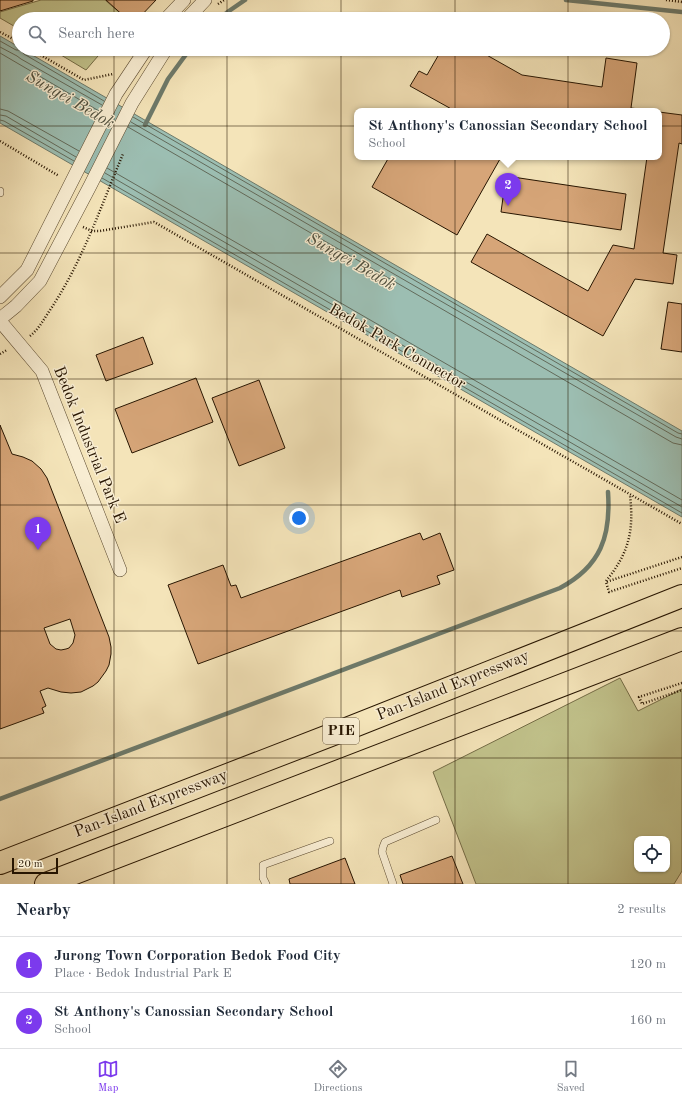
<!DOCTYPE html>
<meta charset="utf-8">
<style>
body{margin:0;font-family:"Old Standard TT",serif;background:#f2f2f3;color:#1f2937}
.controls{position:absolute;right:12px;bottom:12px;display:grid;overflow:hidden;border-radius:8px;box-shadow:0 1px 3px #0004}
.controls button{width:36px;height:36px;display:grid;place-items:center;padding:0;border:0;border-bottom:1px solid #e0e1e3;background:#fff;color:#1f2937;font:20px sans-serif}
.scale{position:absolute;left:12px;bottom:10px;width:46px;box-sizing:border-box;padding-left:4px;border:2px solid #271501;border-top:0;font-size:11px;line-height:14px;white-space:nowrap;color:#271501;-webkit-text-stroke:3px #f8edd2;paint-order:stroke}
.you{position:absolute;left:299px;top:518px;width:14px;height:14px;margin:-10px;border:3px solid #fff;border-radius:50%;background:#1a73e8;box-shadow:0 0 0 6px #1a73e833}
.badge{display:grid;place-items:center;width:26px;height:26px;border-radius:50%;background:#7c3aed;color:#fff;font-size:13px;font-weight:700}
.pin{position:absolute;translate:-50% -33px;filter:drop-shadow(0 1px 2px #0008)}
.pin::after{content:'';position:absolute;top:21px;width:14px;height:12px;background:inherit;clip-path:polygon(0 0,100% 0,50% 100%)}
.popup{position:absolute;left:354px;top:108px;width:308px;height:52px;box-sizing:border-box;display:grid;place-content:center;border-radius:8px;background:#fff;filter:drop-shadow(0 1px 3px #0005);font-size:13px;white-space:nowrap;color:#747a83}
.popup b{font-size:15px;color:#1f2937}
.popup::after{content:'';position:absolute;left:50%;top:100%;margin-left:-8px;border:8px solid transparent;border-top-color:#fff}
.list{margin:0;padding:0;list-style:none}
h2{display:flex;justify-content:space-between;align-items:center;height:52px;margin:0;padding:0 16px;font-size:17px}
h2 small{font-size:13px;font-weight:400;color:#747a83}
.list li{display:grid;grid-template-columns:26px 1fr auto;gap:12px;align-items:center;box-sizing:border-box;height:56px;padding:0 16px;border-top:1px solid #e0e1e3}
.list b{display:block;font-size:15px;white-space:nowrap}
.list p{margin:0;font-size:13px;white-space:nowrap;color:#747a83}
.list em{font-size:13px;font-style:normal;color:#747a83}
.icon{flex:none;width:22px;height:22px;fill:none;stroke:currentColor;stroke-width:2;stroke-linecap:round;stroke-linejoin:round}
.map{position:relative;flex:none;width:682px;height:884px;overflow:hidden}
.search{position:absolute;background:#fff;box-shadow:0 1px 3px #0004;left:12px;right:12px;top:12px;height:44px;display:flex;align-items:center;gap:10px;box-sizing:border-box;padding:0 14px;border-radius:22px;color:#747a83;font-size:15px}
.sheet{height:164px;background:#fff}
nav{display:flex;justify-content:space-around;align-items:center;box-sizing:border-box;height:56px;border-top:1px solid #e0e1e3;background:#fff;font-size:11px;color:#747a83}
nav a{display:grid;justify-items:center;gap:2px}
nav .on{color:#7c3aed}
.map>svg:first-child{display:block}
</style>
<div class="map">
<svg width="682" height="884" viewBox="0 0 682 884">
<rect width="100%" height="100%" fill="#f4e4b9"/>
<filter id="stains"><feTurbulence type="fractalNoise" baseFrequency=".005" numOctaves="4"/><feColorMatrix values="0 0 0 0 .2 0 0 0 0 .09 0 0 0 0 .02 0 0 0 .5 -.17"/></filter>
<radialGradient id="worn" r=".72"><stop offset=".6" stop-color="#630" stop-opacity="0"/><stop offset="1" stop-color="#630" stop-opacity=".3"/></radialGradient>
<path fill="#c1c28b" stroke="#746c46" fill-rule="evenodd" d="M41,0H105L127,19H19V29L0,18V12Z
M51,49H104L86,70Z
M620,678L638,711L682,689V871L674,884H476L433,772ZM637,839H667V869H637Z"/>
<path fill="#9cbeb2" stroke="#6d7a6b" d="M0,36L19,47V49H22L682,431V517L0,123Z"/>
<g fill="none" stroke-linecap="round" stroke-linejoin="round">
<path stroke="#626a5a" stroke-width="1" d="M0,41L16,50H20L24,54L104,101
M0,47L17,56L21,59L102,105
M0,53L99,111
M0,109L8,111L79,151
M0,115L6,116L76,157
M133,117L678,433L682,434
M0,120L4,121L74,161
M131,122L676,437L682,439
M128,127L673,443L682,445
M107,168L682,500
M105,173L682,507
M102,178L682,513"/>
<path stroke="#6d7a6b" stroke-width="4.5" d="M566,0L682,12
M219,19L229,11L245,0
M145,125L168,79L190,49
M0,799L560,588C601,566 611,536 608,492"/>
</g>
<path fill="#d6a578" stroke="#271501" fill-rule="evenodd" d="M0,0H33V1L0,11Z
M106,0H156L138,19H127Z
M442,49H476L522,75L602,87L606,58L637,63L631,108L655,111H455L410,86L419,71L427,75Z
M659,112L682,115V144L679,143L663,253L677,255L673,284L635,279L603,336L471,262L487,234L588,291L613,245L634,249L647,157H659Z
M389,157H496L500,159L457,235L372,187Z
M506,176L626,194L621,230L501,212Z
M668,302L682,304V352L661,349Z
M143,337L153,364L106,381L96,355Z
M196,378L213,422L132,453L115,409Z
M259,380L285,448L239,466L212,398Z
M0,425L12,454L23,457L32,461L41,469L47,478L109,637L111,647V654L109,665L106,671L98,682L93,686L81,692L71,693L61,692L48,688L40,691L46,706L42,708L44,713L0,729ZM70,619L75,635L73,643L69,648L66,649L61,650L56,649L50,644L44,628Z
M420,533L423,540L440,533L454,570L437,576L440,584L402,597L400,590L198,664L168,585L223,565L231,586L236,585L241,598Z
M452,856L463,884H403L400,875Z
M345,858L355,884H290L289,879Z"/>
<g fill="none" stroke-linecap="round" stroke-linejoin="round">
<g stroke="#5a492f" stroke-width="8">
<path id="service" d="M0,191V193
M266,884L263,878V865L330,841
M393,884L382,852L383,847L385,842L436,820"/>
</g>
<g stroke="#5a492f" stroke-width="14">
<path id="minor" d="M166,19L184,0
M187,19L205,0
M0,297L27,270L116,94L146,49
M0,319L16,306L40,281L90,186L132,103L166,49
M0,321L42,371L120,570"/>
</g>
<g stroke="#271501" stroke-width="24">
<path id="motorway" d="M0,863L349,728L682,596
M46,884L682,639"/>
</g>
<path stroke="#271501" stroke-width="2.5" stroke-dasharray="1 2" stroke-linecap="butt" d="M666,0L682,2
M218,4L224,0
M0,32L19,42
M30,49L84,80L113,74
M0,141L59,176
M83,227L92,231H100L154,222L682,524
M30,336C40,328 45,317 52,307C83,260 101,206 123,154
M0,354L7,350
M682,557L606,582L609,592L682,568
M606,581C629,553 634,531 630,495
M682,683L639,697L642,704L682,690"/>
<use href="#service" stroke="#f8edd2" stroke-width="7"/>
<use href="#minor" stroke="#f8edd2" stroke-width="13"/>
<use href="#motorway" stroke="#f4e4b9" stroke-width="22"/>
</g>
<path fill="none" stroke="#271501" stroke-width="1" stroke-opacity="0.55" d="M114,0V19M227,0V19M341,0V19M455,0V19M568,0V19M114,49V884M227,49V884M341,49V884M455,49V884M568,49V884M0,126H682M0,253H682M0,379H682M0,505H682M0,631H682M0,758H682"/>
<g text-anchor="middle" dominant-baseline="central" stroke-width="3" stroke-linejoin="round" paint-order="stroke">
<rect fill="#f8edd2" stroke="#665640" stroke-width="1" x="323" y="718" width="36" height="26" rx="3"/>
<g font-size="15" font-weight="bold" fill="#271501">
<text x="341" y="731">PIE</text>
</g>
<g font-size="16" fill="#271501" stroke="#f8edd2">
<text transform="translate(397 347) rotate(30)">Bedok Park Connector</text>
<text transform="translate(89 445) rotate(68)">Bedok Industrial Park E</text>
<text transform="translate(453 686) rotate(-22)">Pan-Island Expressway</text>
<text transform="translate(151 804) rotate(-21)">Pan-Island Expressway</text>
</g>
<g font-size="17" font-style="italic" fill="#50503f" stroke="#f8edd2">
<text transform="translate(70 100) rotate(30)">Sungei Bedok</text>
<text transform="translate(351 262) rotate(30)">Sungei Bedok</text>
</g>
</g>
<rect width="100%" height="100%" filter="url(#stains)"/>
<rect width="100%" height="100%" fill="url(#worn)"/>
</svg>
<div class="controls">
<button><svg class="icon" aria-label="locate" viewBox="0 0 24 24"><circle cx="12" cy="12" r="6"/><path d="M12 2v4M12 18v4M2 12h4M18 12h4"/></svg></button>
</div>
<div class="scale">20 m</div>
<div class="you"></div>
<div class="pin badge" style="left:38px;top:550px">1</div>
<div class="pin badge" style="left:508px;top:206px">2</div>
<div class="popup"><b>St Anthony's Canossian Secondary School</b>School</div>
<div class="search"><svg class="icon" aria-label="search" viewBox="0 0 24 24"><circle cx="10" cy="10" r="6"/><path d="M15 15l6 6"/></svg>Search here</div>
</div>
<section class="sheet">
<h2>Nearby<small>2 results</small></h2>
<ul class="list">
<li><span class="badge">1</span><div><b>Jurong Town Corporation Bedok Food City</b><p>Place · Bedok Industrial Park E</p></div><em>120 m</em></li>
<li><span class="badge">2</span><div><b>St Anthony's Canossian Secondary School</b><p>School</p></div><em>160 m</em></li>
</ul>
</section>
<nav>
<a class="on"><svg class="icon" aria-label="map" viewBox="0 0 24 24"><path d="M3 6l6-2 6 2 6-2v14l-6 2-6-2-6 2zM9 4v14M15 6v14"/></svg>Map</a>
<a><svg class="icon" aria-label="directions" viewBox="0 0 24 24"><path d="M12 3l9 9-9 9-9-9zM9 14v-3h6M13 9l2 2-2 2"/></svg>Directions</a>
<a><svg class="icon" aria-label="saved" viewBox="0 0 24 24"><path d="M7 4h10v16l-5-4-5 4z"/></svg>Saved</a>
</nav>
